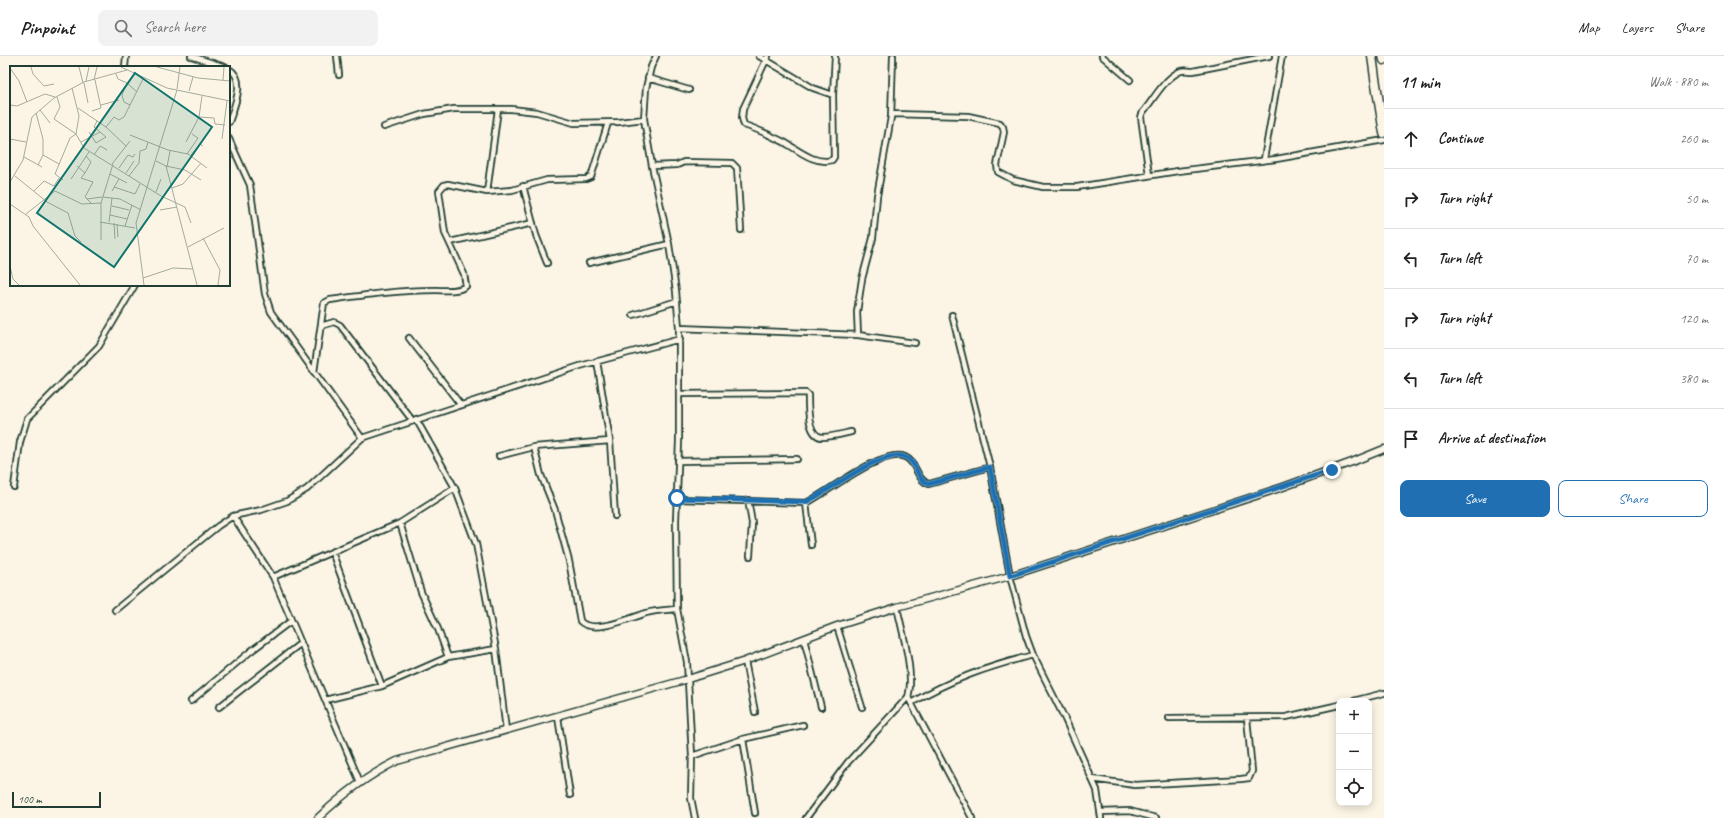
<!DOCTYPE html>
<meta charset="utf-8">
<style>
body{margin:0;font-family:Caveat,sans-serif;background:#f2f2f2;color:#222}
.controls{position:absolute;right:12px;bottom:12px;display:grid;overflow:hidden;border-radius:8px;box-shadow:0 2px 10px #0003}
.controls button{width:36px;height:36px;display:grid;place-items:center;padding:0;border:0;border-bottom:1px solid #e0e0e0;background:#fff;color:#222;font:20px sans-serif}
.scale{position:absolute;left:12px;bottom:10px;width:89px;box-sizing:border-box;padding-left:4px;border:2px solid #1f3d34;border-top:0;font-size:11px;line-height:14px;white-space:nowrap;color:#1f3d34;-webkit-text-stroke:3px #fcf5e5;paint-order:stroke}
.stop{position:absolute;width:12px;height:12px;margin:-9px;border:3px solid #1f6fb2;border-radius:50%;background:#fff}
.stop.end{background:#1f6fb2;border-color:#fff;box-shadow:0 1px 4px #0008}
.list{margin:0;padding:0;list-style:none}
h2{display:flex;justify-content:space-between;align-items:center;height:52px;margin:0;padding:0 16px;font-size:17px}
h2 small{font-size:13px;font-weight:400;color:#767676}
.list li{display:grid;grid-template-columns:26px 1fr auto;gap:12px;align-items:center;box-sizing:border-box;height:60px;padding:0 16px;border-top:1px solid #e0e0e0}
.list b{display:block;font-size:15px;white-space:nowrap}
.list em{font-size:13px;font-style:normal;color:#767676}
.actions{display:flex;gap:8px;padding:12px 16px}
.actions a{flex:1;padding:9px 0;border:1px solid #1f6fb2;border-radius:8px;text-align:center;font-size:14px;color:#1f6fb2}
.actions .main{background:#1f6fb2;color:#fff}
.icon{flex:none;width:22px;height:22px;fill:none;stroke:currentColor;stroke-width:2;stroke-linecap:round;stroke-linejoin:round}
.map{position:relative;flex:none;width:1384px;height:762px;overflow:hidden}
header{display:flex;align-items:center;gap:24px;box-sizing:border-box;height:56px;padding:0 20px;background:#fff;border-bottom:1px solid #e0e0e0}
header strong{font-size:19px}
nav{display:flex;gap:22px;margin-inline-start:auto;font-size:14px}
.search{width:280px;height:36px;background:#f2f2f2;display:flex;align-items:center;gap:10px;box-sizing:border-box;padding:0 14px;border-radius:8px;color:#767676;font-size:15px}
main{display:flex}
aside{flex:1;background:#fff}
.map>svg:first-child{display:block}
</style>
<header>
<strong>Pinpoint</strong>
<div class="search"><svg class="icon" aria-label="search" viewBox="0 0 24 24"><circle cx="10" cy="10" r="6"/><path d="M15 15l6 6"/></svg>Search here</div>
<nav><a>Map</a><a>Layers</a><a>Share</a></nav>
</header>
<main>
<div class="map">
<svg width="1384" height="762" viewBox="0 0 1384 762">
<rect width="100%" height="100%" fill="#fcf5e5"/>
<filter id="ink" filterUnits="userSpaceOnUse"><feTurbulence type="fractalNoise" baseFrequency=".025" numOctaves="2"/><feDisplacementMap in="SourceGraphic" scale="8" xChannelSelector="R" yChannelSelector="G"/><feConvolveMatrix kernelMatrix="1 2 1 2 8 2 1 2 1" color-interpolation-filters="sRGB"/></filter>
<g filter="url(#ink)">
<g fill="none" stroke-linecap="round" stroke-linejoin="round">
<g stroke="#1f3d34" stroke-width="8">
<path id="street" d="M191,0L225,11
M337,0L339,19
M656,0L651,11L646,32L644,63L652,110L669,188L676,235L679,272V385L676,465L677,553L687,606L692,700L691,742L695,762
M759,0L813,32L833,39
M768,0L743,53L742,62L744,69C758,73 771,80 784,86C798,94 815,109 832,104L834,101L833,39L835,0
M1102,0L1130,24
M125,11L126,0
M229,13C247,23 234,51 229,66
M648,22L689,34
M498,53L487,136L512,134L547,124L586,123L591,121L608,67
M892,58L968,60L1000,67L1003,71L1004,76L997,109L998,116L1013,124L1043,131H1077L1178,115L1276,103L1384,84
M384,71L424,58L454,53H511L537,56L574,67L619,66L644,63
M229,83L250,129L265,238L271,256L362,382
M1264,103L1282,0
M652,110L677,109L684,106L732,107L737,112L741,174
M1149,119L1141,61L1143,56C1153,44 1163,25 1177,17C1182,13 1187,15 1193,15L1269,0
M523,130L536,179L547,207
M450,186L533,167
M589,207L669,188
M633,259L677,245
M952,259L990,411L1010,520L1026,580L1033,599L1064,661L1097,734L1101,762
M321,270L334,266L340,269L412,364
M679,272L858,279L915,287
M858,279L857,256L862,223L873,182L877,140L891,61L893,0
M409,282L460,348
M597,305L610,385L615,460
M314,316L324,247L330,244C365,239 400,234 436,234C445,234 458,236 466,230L464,218L445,177L439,135L444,129L448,128L487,136
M679,338L806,337L808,339C808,349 807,380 822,381C832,381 842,378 851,376
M416,363L455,432L476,488L496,593L506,674
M534,391L541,419L555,454L569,505L580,565C592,579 631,562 646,557C656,554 667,554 677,553
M499,400L534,391L610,385
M678,405L797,403
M14,431L20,386L27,363L99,290L135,229
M677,443L806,447C827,437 882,392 905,401C917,406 916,424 929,428L990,411
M748,444L752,467L750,500
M806,447L811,489
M233,460L273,521L360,726
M400,467L421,536L438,573L448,601
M332,496L382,630
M273,521L400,467L455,432
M115,554L218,470L233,460L261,454L287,445L307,433L362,382L580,310L680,283
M837,570L862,651
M804,583L821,651
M745,605L755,656
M908,641L972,762
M325,644L382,630L448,601L496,593
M191,645L251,595L291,565
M1353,645L1384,637
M911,647C951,623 988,611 1033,599
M219,651L301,587
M558,661L570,739
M1169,662L1286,661L1339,649
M743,683L755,757
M692,700L743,683L803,669
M1092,723L1135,729L1241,723L1249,722L1252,715L1247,662
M1101,756L1130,755L1156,762
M806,762L848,706L908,641C915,618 902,575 897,551"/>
</g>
<g stroke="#1f3d34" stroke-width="9">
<path id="secondary" d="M318,762C342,739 367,720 397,705L688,623L745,605L837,570L897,551L1010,520L1283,431L1352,406L1384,393"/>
</g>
<g stroke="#1f3d34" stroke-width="11">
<path id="highway" d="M1372,0L1375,22L1384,77
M1383,0L1384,4"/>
</g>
<use href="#street" stroke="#fcf5e5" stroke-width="4.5"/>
<use href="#secondary" stroke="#fcf5e5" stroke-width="6"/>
<use href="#highway" stroke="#fcf5e5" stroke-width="8"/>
</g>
</g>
<g fill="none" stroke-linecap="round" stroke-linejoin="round" filter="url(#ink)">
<path stroke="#1f6fb2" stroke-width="5" d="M677,442L806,446C827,437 882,392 905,401C917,405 916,424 929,428L990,411L1010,520L1332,414"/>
</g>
<g transform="translate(10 10)">
<rect width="220" height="220" fill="#fcf5e5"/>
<path fill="none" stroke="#a4ab9e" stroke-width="1" d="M21,1L23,8L34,20L44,18M69,1L73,17M111,1L157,22L220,35M147,1L188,12L220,15M0,2L9,15L17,36M106,8L108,13L117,17L127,26M84,14L87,1M213,14L214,1M76,15L79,1M74,17L78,37M117,17L112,29L114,36L120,39M62,22L69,50L66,68L74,82L151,130L175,141L181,157M167,23L170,1M179,25L183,11M192,30L189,51L204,52L205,58L215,59M47,31L50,41L44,53L66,68L60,72L45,108L53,114M0,39L7,40L35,28L45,31M91,39L109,34M68,42L96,61L116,80M30,44L40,57M82,45L91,42L85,14M26,47L33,73V89L28,99M96,61L104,51L109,54L114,51L133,13M79,66L86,77L96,71L84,61L87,55M120,69L158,84L178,88L197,102M0,73L16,76M212,73L217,35M71,76L90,66M176,76L189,51M177,88L188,72L182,68M33,89L49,98M84,89L90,80L97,84M181,89L190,78L193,80M14,91L32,101M146,95L156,100L187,219M102,98L120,75M67,100L75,107L81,96L76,90M156,100L175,104L191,114M157,101L160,85M109,102L118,89L123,91L125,88M75,107L71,112L83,116L75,131L81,137M116,107L124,95M100,108L117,117M5,110L37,136L58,147L65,170L71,176M119,110L129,97L130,85L136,83L138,76M61,113L79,86M0,116L13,94L22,51L44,32L74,16L117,4M104,121L125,128L130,118M162,122L173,118L191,97M24,125L34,115L44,120L49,112M102,125L109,113M146,126L151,113M93,131L110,133L131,144M77,133L92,131M0,138L19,151L23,160L70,219M102,140L119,144M150,144L167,141M16,148L45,125L72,138L91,137M100,149L117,153M90,156L125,162M99,156L102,132M104,157L105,173M107,158L108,171M115,160L122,139M193,172L210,204L208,219M91,174V137L103,98M178,181L214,162M0,200L3,213L9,219M133,212L163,202L183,203M134,219L126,157L167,24"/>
<path fill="#0f766e" fill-opacity="0.15" stroke="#0f766e" stroke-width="2" d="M125,7L202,61L104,201L27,147Z"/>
<rect width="220" height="220" fill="none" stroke="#1f3d34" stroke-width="2"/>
</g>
</svg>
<div class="controls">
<button>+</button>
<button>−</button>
<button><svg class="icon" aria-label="locate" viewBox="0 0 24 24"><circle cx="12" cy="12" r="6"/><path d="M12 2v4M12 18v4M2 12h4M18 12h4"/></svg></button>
</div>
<div class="scale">100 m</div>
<div class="stop" style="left:677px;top:442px"></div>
<div class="stop end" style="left:1332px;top:414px"></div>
</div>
<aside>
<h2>11 min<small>Walk · 880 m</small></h2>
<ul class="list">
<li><svg class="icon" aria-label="ahead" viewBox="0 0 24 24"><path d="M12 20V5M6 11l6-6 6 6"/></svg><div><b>Continue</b></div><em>260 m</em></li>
<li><svg class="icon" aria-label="right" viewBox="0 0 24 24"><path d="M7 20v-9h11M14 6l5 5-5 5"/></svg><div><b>Turn right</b></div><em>50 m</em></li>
<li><svg class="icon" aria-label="left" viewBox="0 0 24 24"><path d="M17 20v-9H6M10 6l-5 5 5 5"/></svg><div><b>Turn left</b></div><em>70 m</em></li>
<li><svg class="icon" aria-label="right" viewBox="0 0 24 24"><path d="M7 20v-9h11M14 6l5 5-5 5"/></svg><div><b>Turn right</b></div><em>120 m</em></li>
<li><svg class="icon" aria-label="left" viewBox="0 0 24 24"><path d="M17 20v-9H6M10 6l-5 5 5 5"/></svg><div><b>Turn left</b></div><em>380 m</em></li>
<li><svg class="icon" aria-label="arrive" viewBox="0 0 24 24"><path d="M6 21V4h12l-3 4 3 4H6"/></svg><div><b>Arrive at destination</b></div></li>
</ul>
<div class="actions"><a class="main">Save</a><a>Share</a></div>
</aside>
</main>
